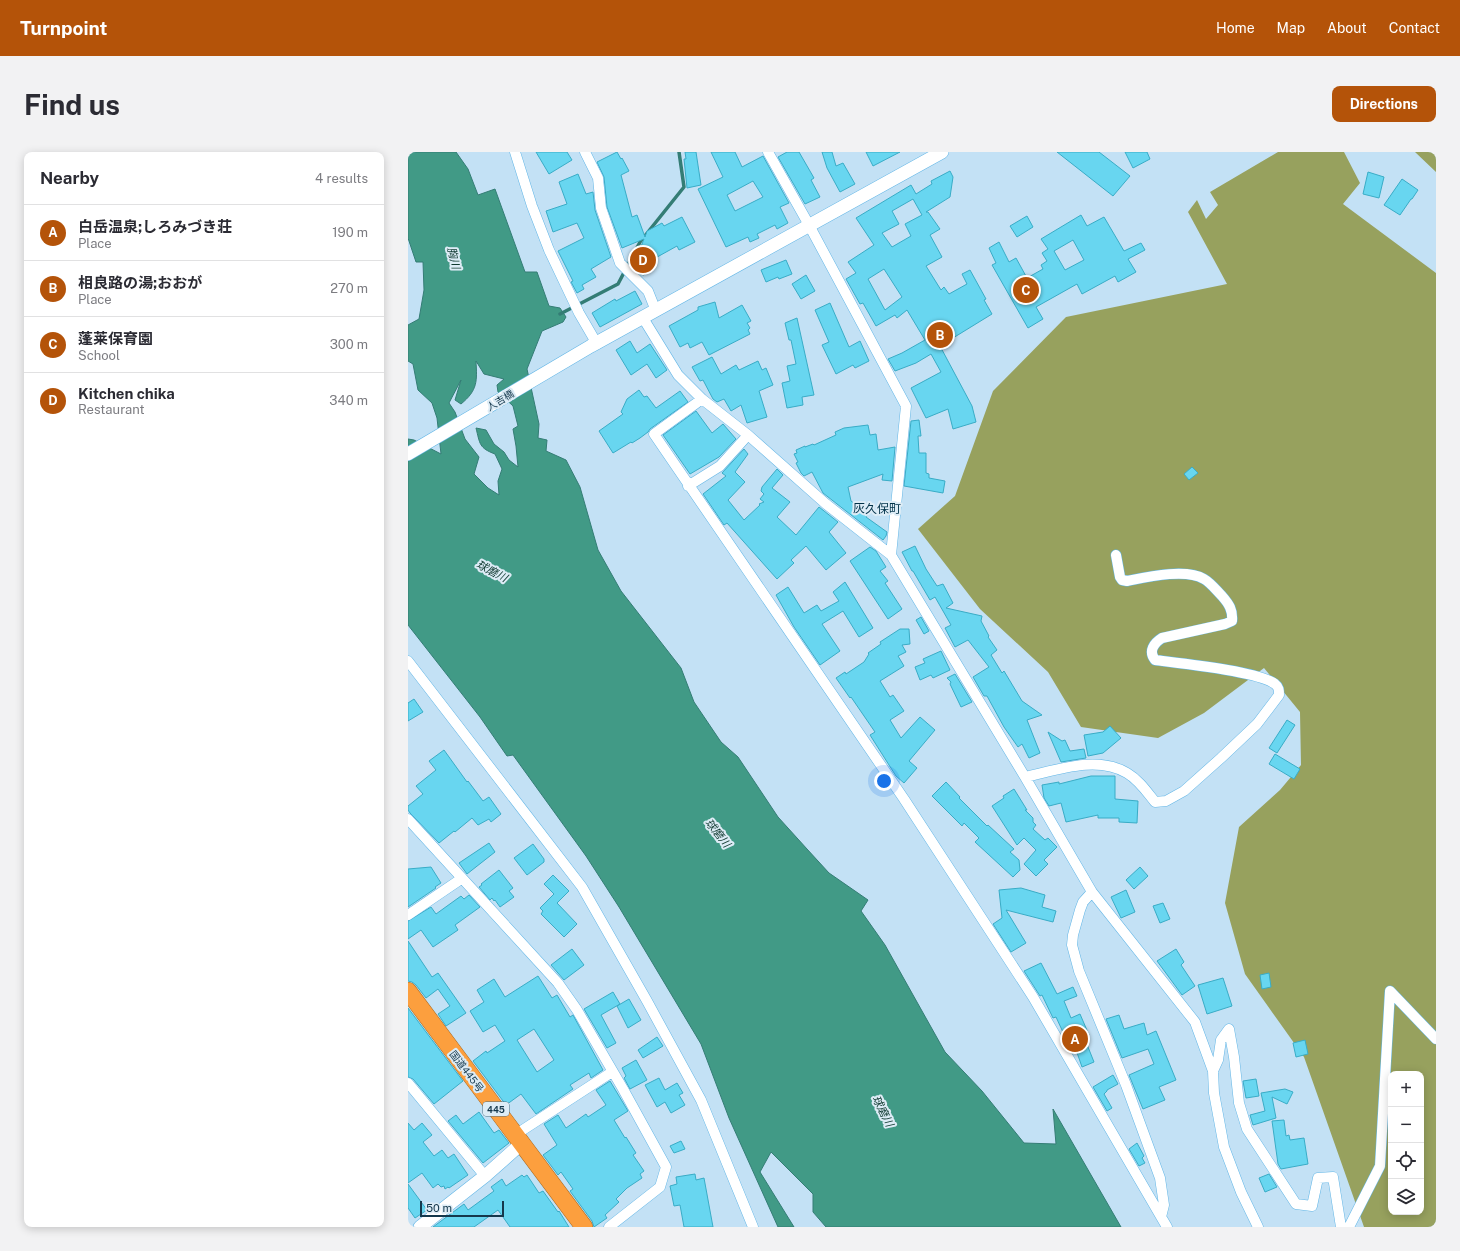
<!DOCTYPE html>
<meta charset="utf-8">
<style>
body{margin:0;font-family:"Public Sans","Noto Sans JP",sans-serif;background:#f2f2f3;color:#2b2b33}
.controls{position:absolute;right:12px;bottom:12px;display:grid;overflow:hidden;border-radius:8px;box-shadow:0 2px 10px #0003}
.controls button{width:36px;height:36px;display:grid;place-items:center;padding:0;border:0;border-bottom:1px solid #e1e1e2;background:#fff;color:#2b2b33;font:20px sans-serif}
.scale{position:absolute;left:12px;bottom:10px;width:84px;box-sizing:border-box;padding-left:4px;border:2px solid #15384c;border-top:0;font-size:11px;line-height:14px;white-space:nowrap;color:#15384c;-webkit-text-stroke:3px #ddecf6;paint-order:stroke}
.you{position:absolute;left:476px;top:629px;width:14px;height:14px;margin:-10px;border:3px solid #fff;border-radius:50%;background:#1a73e8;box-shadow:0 0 0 6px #1a73e833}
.badge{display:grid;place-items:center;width:26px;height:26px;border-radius:50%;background:#b45309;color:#fff;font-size:13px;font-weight:700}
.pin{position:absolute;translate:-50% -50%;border:2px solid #fff;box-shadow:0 1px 4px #0006}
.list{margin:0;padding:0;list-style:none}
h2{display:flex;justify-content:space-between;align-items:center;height:52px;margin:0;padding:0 16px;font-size:17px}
h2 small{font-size:13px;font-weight:400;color:#7c7c81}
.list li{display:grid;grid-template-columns:26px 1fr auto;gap:12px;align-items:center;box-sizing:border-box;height:56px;padding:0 16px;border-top:1px solid #e1e1e2}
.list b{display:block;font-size:15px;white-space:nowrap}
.list p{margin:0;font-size:13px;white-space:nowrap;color:#7c7c81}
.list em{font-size:13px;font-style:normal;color:#7c7c81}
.icon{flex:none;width:22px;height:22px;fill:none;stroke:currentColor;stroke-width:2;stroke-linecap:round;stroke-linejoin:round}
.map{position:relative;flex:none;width:1028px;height:1075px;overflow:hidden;border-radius:8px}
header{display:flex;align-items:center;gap:24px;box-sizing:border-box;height:56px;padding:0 20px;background:#b45309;color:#fff}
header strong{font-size:19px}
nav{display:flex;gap:22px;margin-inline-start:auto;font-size:14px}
.intro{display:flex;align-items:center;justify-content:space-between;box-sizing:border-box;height:96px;padding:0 24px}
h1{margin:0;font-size:28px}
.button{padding:10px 18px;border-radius:8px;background:#b45309;color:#fff;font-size:14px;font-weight:700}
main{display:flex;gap:24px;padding:0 24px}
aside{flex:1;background:#fff;border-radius:8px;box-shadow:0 2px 10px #0003}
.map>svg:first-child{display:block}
</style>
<header>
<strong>Turnpoint</strong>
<nav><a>Home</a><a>Map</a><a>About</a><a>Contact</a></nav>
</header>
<div class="intro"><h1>Find us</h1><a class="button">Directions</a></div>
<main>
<aside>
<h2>Nearby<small>4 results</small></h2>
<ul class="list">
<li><span class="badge">A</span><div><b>白岳温泉;しろみづき荘</b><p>Place</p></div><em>190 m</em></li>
<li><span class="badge">B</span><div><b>相良路の湯;おおが</b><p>Place</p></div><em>270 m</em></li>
<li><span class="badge">C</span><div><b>蓬莱保育園</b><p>School</p></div><em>300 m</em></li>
<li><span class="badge">D</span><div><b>Kitchen chika</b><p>Restaurant</p></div><em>340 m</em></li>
</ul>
</aside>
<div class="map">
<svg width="1028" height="1075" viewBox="0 0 1028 1075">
<rect width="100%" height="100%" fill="#c3e1f5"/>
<path fill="#97a15e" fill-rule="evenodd" d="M870,0H936L952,31L935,52L1028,121V1075H956L896,905L837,822L817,751L831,675L872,638L893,613L892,560L856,516L796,561L750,586L673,575L640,520L572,457L510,377L547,344L585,239L658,165L819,132L780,60L789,48L798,67L810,53L802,40ZM983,922H1013V1060H983Z
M1007,0H1028V20Z"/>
<path fill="#419a86" stroke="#347d75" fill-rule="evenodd" d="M0,0H48L60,17L70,43L87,37L117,120H129L141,154L152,156L158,165L155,170L134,179L119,217L131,272L130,286L139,288L138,299L158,308L172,335L190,398L213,439L273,516L286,550L313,590L330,605L370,665L399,697L421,721L460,748L453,759L477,793L537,900L574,939L616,991L648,992L645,957L713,1075H418L405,1060V1042L363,1000L352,1020L386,1075H370L321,966L293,892L211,755L178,704L105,603L99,604L72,565L0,473V287L6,288L33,302L29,266L24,251L10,238L5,212L0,209V173L11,167L16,138L15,110H8L0,86ZM68,209L76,222L96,227L89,233L90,240L105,254L110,274L105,277L108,294L110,315L101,308L96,300L86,292L78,278L68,276C72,292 71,296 87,302L94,317L90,329L91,343L80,336L66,322L71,305L57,287L47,260L41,251L53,228L47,248L53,252C70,238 69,229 68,209Z"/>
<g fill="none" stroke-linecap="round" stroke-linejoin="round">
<path stroke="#347d75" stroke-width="3.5" d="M152,162L210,132L232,90L276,35L271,0"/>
</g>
<path fill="#68d6f0" stroke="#39acc6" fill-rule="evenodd" d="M128,0H159L164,8L141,22Z
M209,0L213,7L214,6L221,19L213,23L224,65L229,63L237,85L239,79L254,71L256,74L274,65L287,90L271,98L269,94L242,109L236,123L232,122L225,115L236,87L214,96L199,55L196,25L189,10Z
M277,0H288L293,33L279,36L276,7H278Z
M303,0H327L334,15L355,4L381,51L372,55L380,71L369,77L367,73L349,82L351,86L342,90L340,85L318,95L290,37L315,25ZM345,29L355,45L327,59L319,43Z
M379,0H391L406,26L403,28L412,45L397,52L370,5Z
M414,0H424L428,14L435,11L447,32L432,40L419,16Z
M458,0H492L465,14Z
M649,0H691L722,24L705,44Z
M717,0H739L742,7L725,16Z
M542,19L545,25L542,45L518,60H520L532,77L522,83L534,105L518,114L533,138L536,135L541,142L559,132L554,122L562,118L578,147L576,148L584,162L532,194L564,254L568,270L545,277L540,257L518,266L503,236L533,220L523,202L508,211L487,219L480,207L494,201L517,188L499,158L489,166L487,163L468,174L455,151L452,152L438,127L448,121L440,110L466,93L448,66L503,33L508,42L524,32L523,29ZM505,47L514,63L497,72L503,84L484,95L474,81L491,72L484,59ZM476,117L494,145L477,158L460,127Z
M960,20L976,25L971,46L955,42Z
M170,22L178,42L185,40L187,58L203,105L183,117L188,125L174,133L176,137L169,141L163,130L165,129L150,99L176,86L169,71L145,80L138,59L159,52L151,30Z
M994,27L1010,38L1004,47H1003L992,63L976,53Z
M673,63L679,74L696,65L716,99L733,91L737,98L720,107L728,120L710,130L707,124L674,142L669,132L628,155L635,167L620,176L584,113L588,111L581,96L591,90L601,110L608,106L619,126L635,117L633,113L639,109L634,101L640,97L633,87ZM665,88L676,108L657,118L646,99Z
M619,64L625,75L609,85L602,74Z
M378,108L384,122L371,127L370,125L358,130L353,118Z
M398,123L407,139L393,147L384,132Z
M227,139L234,152L192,175L184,161L207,147L208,149Z
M307,150L311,166L334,153L343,169L339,171L342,176L340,178L342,182L301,203L294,190L282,196L280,191L272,195L261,174L290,158V155Z
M422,151L441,195L452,189L461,209L447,216L445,213L428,222L414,193L421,190L407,158Z
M389,166L406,243L394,245L395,253L379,256L374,231L382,229L379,214L388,212L383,188H381L377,171Z
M222,189L229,201L242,192L259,218L248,226L239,212L223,223L208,198Z
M304,205L313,222L328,213L331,218L350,209L354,218L358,216L365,233L351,239L359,265L339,271L333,253L323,259L316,247L309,250L305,247L295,228L292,229L284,215Z
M231,238L236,245L239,244L248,256L272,239L280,250L242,277L240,280L232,286L224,291L223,290L205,301L191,279L215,262L213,260L219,247Z
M288,259L304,281L315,272L328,287L311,305L282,322L255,283Z
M511,268L513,284H510L511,301H518V321L521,322V326L537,329L535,341L496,334L503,269Z
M460,273L462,283L468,282L470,298L487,295L484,329L474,328L475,322L440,335L443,349L460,362L458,365L479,380L478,384L475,388L415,341L404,320L396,324L393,321L388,311L390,310L386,302L389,301L388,298L397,294V295L405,292L406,293L428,283L427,280L436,276Z
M336,297L340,302L327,320L337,330L320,348L336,368L352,353L351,352L356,350L352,347L356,342L353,339L354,335L369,317L375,323L364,336L382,350L369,365L388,383L411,355L430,370L421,380L438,401L418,418L398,394L383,408L386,411L369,427L319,371L316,373L295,342L318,324L314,321Z
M784,315L790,321L781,328L776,322Z
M507,394L518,417L529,434L535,432L545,451L538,456L574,464L573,469L581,484L580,485L589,498L583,503L594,521L596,519L614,549L634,563L619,568L632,601L621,606L614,592L610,595L596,575L579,544H576L565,525L581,515L560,488L547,495L537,476L543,473L527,445L522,448L505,419H504L494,400Z
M462,395L468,399L478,415L472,419L480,429L477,431L494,457L480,467L442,409Z
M437,430L465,476L451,485L435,459L414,472L432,499L412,513L386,475L368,443L380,435L396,461L409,453L413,459L431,449L425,440Z
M513,465L521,479L516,482L508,468Z
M492,477H501L502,492L494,493L498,500L490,504L496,514L472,529L482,545L485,543L496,559L482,568L493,586L512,565L527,578L501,609L509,616L496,631L488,624L462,583L467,580L443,545L442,546L428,526L437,520L438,522L456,510L461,502L460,501L473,492L472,490Z
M533,499L542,518L525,526L523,523L512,528L507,515L517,511L515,507Z
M547,522L564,550L553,555L542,532L543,530L539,526Z
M6,547L15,560L0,569V551Z
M879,568L887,573L869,601L861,596Z
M702,574L713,586L695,601L680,604L676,583L695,580Z
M640,580L654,589L657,588L662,599L676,597L678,606L653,610Z
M36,598L59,630L60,629L75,649L81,645L93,662L83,670L81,667L70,673L64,666L47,680L46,679L31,691L2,661L0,658V654L15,642L8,634L28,618L21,609Z
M867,602L892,617L886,627L861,612Z
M683,624H707V647L730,649L729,671L711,670V666H690V663L658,670L653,651L641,654L636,646L634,633L651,630V632Z
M538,630L552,645L551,646L579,674L580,673L606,697L602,700L611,708L612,718L605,725L567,690L571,686L556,671L554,674L524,644Z
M606,637L619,658H617L625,666V670L628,673L625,677L637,688L640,686L649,695L636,708L640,712L628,724L616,712L628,698L616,686L609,693L584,654L596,646L595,644Z
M81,691L87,700L59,722L51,711Z
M125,692L136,707V710L119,723L106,706Z
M23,715L33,731L27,735L28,736L0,755V717Z
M732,715L740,724L726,737L718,728Z
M91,718L105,736L101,739L106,745L92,755L87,748L86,749L84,746L82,748L71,735L74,733L73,732Z
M145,723L161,739L149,751L169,772L156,785L133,762L135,759L132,756L146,742L136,732Z
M613,736L637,743L634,755L648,759L645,770L598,758L618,791L603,800L585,772L594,766L591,738Z
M718,738L727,760L713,766L703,745Z
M61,743L72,755L47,773L50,778L25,795L13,778L0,787V769L23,755L28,762L53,744L56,747Z
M755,751L762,767L752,771L745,754Z
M0,789L24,825L30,821L58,861L38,874L30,862L42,854L30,837L18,846L8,833L4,830L0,829Z
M164,797L176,813L156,828L143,813Z
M768,797L776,810L773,813L787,834L774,843L749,809Z
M633,811L649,842L665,835L669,844L656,849L663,866L672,862L681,883L676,885L686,910L674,915L665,889L660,891L648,865L645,866L634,843L632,844L616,819Z
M861,821L863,835L854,837L852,823Z
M130,824L144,846L149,843L162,865L165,863L195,918L183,926L181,921L162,933L165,937L128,962L113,942L98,953L65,909L78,899L79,901L97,889L87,873L75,880L62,859L76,850L69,838L86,827L97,845ZM126,877L146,908L129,920L109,888Z
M815,826L824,854L799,862L790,833Z
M205,840L212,852L193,863L208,891L199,896L176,857Z
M221,847L233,868L220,876L209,854Z
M0,856L55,929L26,952L5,927L0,925Z
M711,863L716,877L736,871L739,883L748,879L768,928L751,935L757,948L735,957L721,923L746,912L740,897L714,906L698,867Z
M249,885L255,894L235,906L230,898Z
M897,888L900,902L888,905L885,891Z
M228,908L239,928L222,937L216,926L218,924L214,916Z
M705,923L710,932L699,938V939L696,942L704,956L699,959L685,935Z
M251,926L257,938L269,931L275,941L271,943L277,953L263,961L257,950L249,955L237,933Z
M848,927L851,944L838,946L835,929Z
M202,929L220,959L206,968L217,986L218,985L228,1001L225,1003L236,1019L232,1022L234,1026L219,1036L208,1047L211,1050L197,1063L199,1066L186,1075L184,1069L162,1039L165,1037L153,1020L150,1023L135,1003L149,993L136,972L150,963L158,976L178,962L180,965L198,953L188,938Z
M877,937L885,940L879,952L864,945L868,966L845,973L842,963L857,959L853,941Z
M71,960L86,981L91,978L101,991L75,1011L40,969L48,963L55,972Z
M876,968L878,984L881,983L882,988L896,986L900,1012L873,1017L870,1012L864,969Z
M0,971L6,978L14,971L24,983L15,990L26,1004L34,998L40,1006L46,1002L60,1023L41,1036L40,1035L37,1037L36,1034L33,1035L30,1032L25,1036L14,1021L0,1031Z
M273,989L277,997L266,1001L262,994Z
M729,991L736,1004L734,1006L737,1011L731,1014L721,997Z
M287,1022L288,1028L296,1026L305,1075H276L272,1053L266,1054L262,1034L269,1032L268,1025Z
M861,1022L869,1035L857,1040L851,1026Z
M114,1023L116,1025L119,1023L131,1041L135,1039L150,1060L151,1059L161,1075H102L90,1058L66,1075H25L56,1052L60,1058L86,1039L83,1035L94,1027L98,1034Z
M0,1032L19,1058L7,1066L0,1056Z"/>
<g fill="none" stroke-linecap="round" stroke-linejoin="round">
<g stroke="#63b6e6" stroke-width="11">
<path id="minor" d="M107,0L124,54L141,98L171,161L189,192
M177,0L190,26L193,56L212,111L240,139L248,159
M360,0L401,73L498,254L483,403
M235,166L270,223L294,247L340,283L418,352L483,403L617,625L684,740L787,870L805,919L806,941L816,995L833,1040L850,1075
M294,247L246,282L496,647L625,845L759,1075
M280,334L312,314L340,283
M0,509L174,735L239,849L293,948L345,1075
M617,625C649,618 689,603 719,621C731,628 739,640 747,650L758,649L776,639L813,606L849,572L871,543C871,538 871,535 867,532C851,519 770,511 747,508C740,499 746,491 754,486L817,472L824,469C825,458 821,452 814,444C808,438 803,431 796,427C778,416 739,425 719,429L714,428L712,425L708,403
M0,667L150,831L169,858L215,937L258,1015L252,1035L201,1075
M684,740L675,750L672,758L665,783L664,793L671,819L718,933L752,1026L756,1053L753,1065
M0,763L53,727
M805,919L810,908L813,888L821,877L826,905L831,951L839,977L888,1052L904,1054L910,1026L925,1025L933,1075
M0,931L77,1024
M107,983L204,920
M941,1075L972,1014L982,839L1028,887"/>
</g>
<g stroke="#63b6e6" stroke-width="14">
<path id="tertiary" d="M0,302L183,194L534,0
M12,1075L77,1024L113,992"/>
</g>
<g stroke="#aa6b24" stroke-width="18">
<path id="trunk" d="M0,839L176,1075"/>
</g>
<use href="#minor" stroke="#fff" stroke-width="10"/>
<use href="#tertiary" stroke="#fff" stroke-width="13"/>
<use href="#trunk" stroke="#fc9f3e" stroke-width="17"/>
</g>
<g text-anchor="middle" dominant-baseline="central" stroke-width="4" stroke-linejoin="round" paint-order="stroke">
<rect fill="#ddecf6" stroke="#516e7f" stroke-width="1" x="75" y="950" width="26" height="14" rx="3"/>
<g font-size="9" font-weight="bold" fill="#15384c">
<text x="88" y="957">445</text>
</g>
<g font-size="10" fill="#15384c" stroke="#ddecf6">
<text transform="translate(92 248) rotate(-31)">人吉橋</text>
<text transform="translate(59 919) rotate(53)">国道445号</text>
</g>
<g font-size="11" font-style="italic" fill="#103930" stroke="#ddecf6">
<text transform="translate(46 106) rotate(76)">胸川</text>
<text transform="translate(84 419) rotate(28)">球磨川</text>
<text transform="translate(310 681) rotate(51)">球磨川</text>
<text transform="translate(475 959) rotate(63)">球磨川</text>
</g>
<g font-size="12" fill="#003148" stroke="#ddecf6">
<text x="469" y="357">灰久保町</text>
</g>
</g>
</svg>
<div class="controls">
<button>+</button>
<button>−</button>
<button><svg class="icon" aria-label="locate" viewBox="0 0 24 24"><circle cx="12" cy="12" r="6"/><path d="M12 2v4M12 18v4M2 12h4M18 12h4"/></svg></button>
<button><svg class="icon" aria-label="layers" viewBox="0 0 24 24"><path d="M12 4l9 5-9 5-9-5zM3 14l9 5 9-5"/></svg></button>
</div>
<div class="scale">50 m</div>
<div class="you"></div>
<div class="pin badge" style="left:667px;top:887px">A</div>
<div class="pin badge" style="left:532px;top:183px">B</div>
<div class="pin badge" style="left:618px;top:138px">C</div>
<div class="pin badge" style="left:235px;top:108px">D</div>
</div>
</main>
